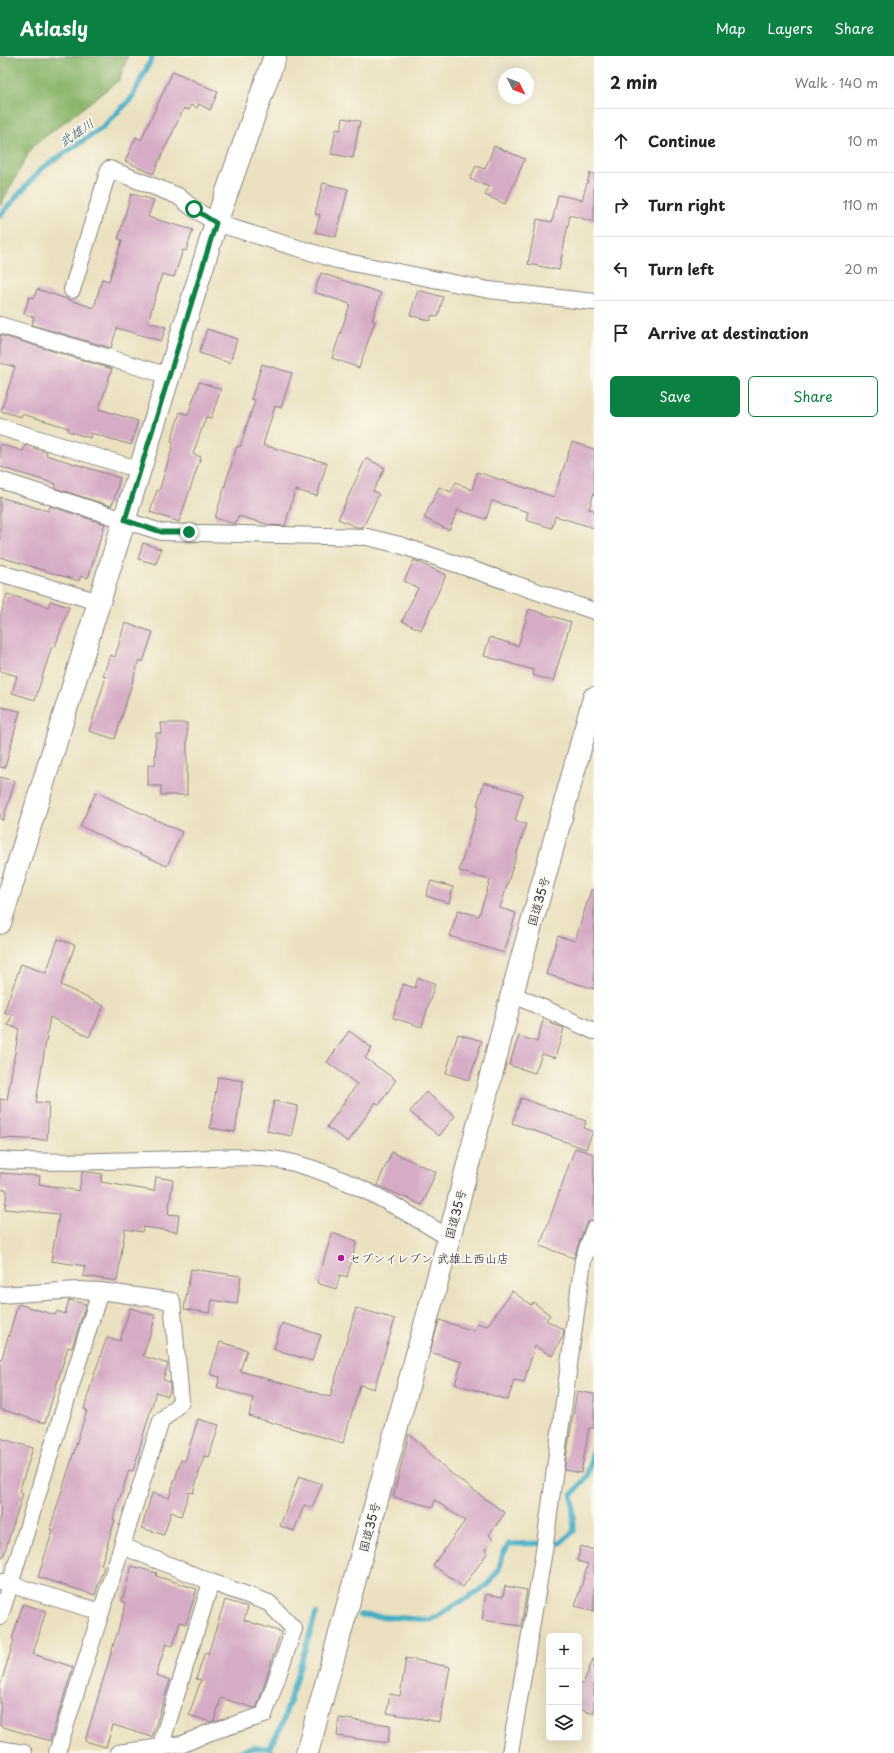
<!DOCTYPE html>
<meta charset="utf-8">
<style>
body{margin:0;font-family:"Playpen Sans","Klee One",sans-serif;background:#f6f6f6;color:#222}
.controls{position:absolute;right:12px;bottom:12px;display:grid;overflow:hidden;border-radius:6px;box-shadow:0 4px 16px #0002}
.controls button{width:36px;height:36px;display:grid;place-items:center;padding:0;border:0;border-bottom:1px solid #e0e0e0;background:#fff;color:#222;font:20px sans-serif}
.compass{position:absolute;left:498px;top:12px;width:36px;height:36px;border-radius:50%;background:#fff;box-shadow:0 4px 16px #0002;rotate:132deg}
.stop{position:absolute;width:12px;height:12px;margin:-9px;border:3px solid #0b8043;border-radius:50%;background:#fff}
.stop.end{background:#0b8043;border-color:#fff;box-shadow:0 1px 4px #0008}
.list{margin:0;padding:0;list-style:none}
h2{display:flex;justify-content:space-between;align-items:center;height:52px;margin:0;padding:0 16px;font-size:17px}
h2 small{font-size:13px;font-weight:400;color:#767676}
.list li{display:grid;grid-template-columns:26px 1fr auto;gap:12px;align-items:center;box-sizing:border-box;height:64px;padding:0 16px;border-top:1px solid #e0e0e0}
.list b{display:block;font-size:15px;white-space:nowrap}
.list em{font-size:13px;font-style:normal;color:#767676}
.actions{display:flex;gap:8px;padding:12px 16px}
.actions a{flex:1;padding:9px 0;border:1px solid #0b8043;border-radius:6px;text-align:center;font-size:14px;color:#0b8043}
.actions .main{background:#0b8043;color:#fff}
.icon{flex:none;width:22px;height:22px;fill:none;stroke:currentColor;stroke-width:2;stroke-linecap:round;stroke-linejoin:round}
.map{position:relative;flex:none;width:594px;height:1697px;overflow:hidden}
header{display:flex;align-items:center;gap:24px;box-sizing:border-box;height:56px;padding:0 20px;background:#0b8043;color:#fff}
header strong{font-size:19px}
nav{display:flex;gap:22px;margin-inline-start:auto;font-size:14px}
main{display:flex}
aside{flex:1;background:#fff}
.map>svg:first-child{display:block}
</style>
<header>
<strong>Atlasly</strong>
<nav><a>Map</a><a>Layers</a><a>Share</a></nav>
</header>
<main>
<div class="map">
<svg width="594" height="1697" viewBox="0 0 594 1697">
<rect width="100%" height="100%" fill="#fbf7ec"/>
<filter id="ink" filterUnits="userSpaceOnUse"><feTurbulence type="fractalNoise" baseFrequency=".025" numOctaves="2"/><feDisplacementMap in="SourceGraphic" scale="8" xChannelSelector="R" yChannelSelector="G"/><feConvolveMatrix kernelMatrix="1 2 1 2 8 2 1 2 1" color-interpolation-filters="sRGB"/></filter>
<filter id="wash" filterUnits="userSpaceOnUse"><feTurbulence type="fractalNoise" baseFrequency=".012" numOctaves="4" result="noise"/><feDisplacementMap in="SourceGraphic" scale="16" xChannelSelector="R" yChannelSelector="G"/><feGaussianBlur stdDeviation="0.9" result="paint"/><feColorMatrix in="noise" values="0 0 0 0 0 0 0 0 0 0 0 0 0 0 0 0 0 1.4 0 .05"/><feComposite in="paint" operator="in"/></filter>
<g filter="url(#wash)">
<rect width="100%" height="100%" fill="#ebe1c0"/>
<path fill="#8cb56c" stroke="#576c54" d="M0,0H128L119,24L32,91L0,150Z"/>
<g fill="none" stroke-linecap="round" stroke-linejoin="round">
<path stroke="#46aec5" stroke-width="5.5" d="M0,160L41,113L102,72L131,43L153,0
M360,1559L431,1564L488,1529L499,1513L503,1498L509,1488L560,1487L574,1475L572,1439L588,1419L594,1390
M269,1692L282,1669L316,1557
M235,1697L253,1692H269L273,1697"/>
</g>
<g id="blocks">
<path fill="#d5abc6" d="M173,15L218,36L210,54L199,48L197,52L191,49L189,54L184,52L153,118L125,105L136,81L141,84Z
M343,62L360,65L353,102L331,98L336,73L341,74Z
M494,90L525,103L505,148L485,139L489,131L470,123L476,110L485,113Z
M590,117L594,118V166L570,159L559,214L528,208L537,163L552,166L558,139L582,144Z
M323,127L348,133L336,181L315,176L320,159L315,158Z
M131,138L154,144L148,161L193,174L186,195L183,194L174,221L162,218L148,266L166,271L161,285L117,272L111,292L32,269L34,261L24,258L29,241L34,242L37,233L94,252L102,223L109,225L122,184L118,183Z
M321,217L381,237L372,264L375,265L359,312L332,302L350,248L314,236Z
M418,234L443,241L438,261L432,259L430,265L410,259Z
M207,273L237,283L230,307L199,297Z
M0,279L112,313L99,353L138,365L131,389L91,377L90,382L68,375L69,372L22,358L21,361L1,355L15,311L0,307Z
M262,308L292,317L281,352L275,350L263,389L327,407L317,440L295,434L285,470L270,469L238,460L235,468L215,462L237,390L240,391L255,344L251,343Z
M199,326L221,333L211,362L206,361L193,398L201,401L179,466L150,456L157,434L159,435L174,386L171,385L180,356L188,359Z
M572,386L594,393V436L589,453L594,454V472L555,460L552,472L526,464L528,456L492,445L486,463L458,454L449,474L424,462L439,431L451,436L456,426L472,434L477,416L554,441Z
M0,388L23,395L25,389L47,396L46,399L120,422L113,447H112L111,450L55,432L56,428L0,411Z
M366,402L385,412L373,435L379,438L363,471H356L338,463Z
M0,441L48,455L50,450L105,468L88,522L81,520L79,525L0,501Z
M143,487L161,493L156,508L138,503Z
M414,504L446,519L421,574L402,565L418,532L404,525Z
M7,538L48,551L50,545L69,551L55,591L52,590L35,644L12,637L17,620L0,615V561Z
M529,553L571,566L553,625L533,619L534,614L484,600L490,581L518,590Z
M125,567L153,576L143,606L139,604L115,683L89,675L106,621L103,620L110,599L115,601Z
M0,651L20,655L5,712L0,711Z
M161,667H187V739H161V730H148V709H155L156,677H162Z
M0,721L15,725L3,764L0,763Z
M484,726L523,738L515,765L526,768L500,852L516,857L504,897L450,880L458,854L479,860L490,824L459,815L479,750L477,749Z
M96,736L182,776L167,810L80,770Z
M431,825L453,831L449,847L426,840Z
M591,834H594V933L546,918L558,880L575,885Z
M58,883L75,889L61,929L104,950L89,981L50,961L36,1046L49,1047L47,1084L0,1082V1043L7,1044L19,973L8,969L12,959L4,956L21,908L46,917Z
M418,922L435,927L422,971L393,962L403,928L415,932Z
M543,965L564,972L555,1002L542,998L535,1017L509,1009L519,980L537,986Z
M349,975L372,992L365,1002L396,1024L379,1049L376,1046L348,1086L327,1071L357,1028L327,1006Z
M458,978L482,985L469,1024L446,1017Z
M218,1021L243,1025L235,1076L210,1072Z
M426,1036L455,1060L439,1080L410,1056Z
M521,1042L586,1065L584,1072L593,1075L586,1093L512,1067Z
M274,1045L298,1050L291,1080L267,1075Z
M575,1092L594,1098V1164L588,1166L585,1169L574,1202L540,1190Z
M392,1096L436,1116L422,1149L377,1129Z
M82,1115L102,1118L101,1126L154,1135L156,1121L173,1124L168,1158L179,1159L177,1176L143,1171L142,1176L125,1173L117,1225L83,1220L85,1210L51,1205L59,1158L5,1153L7,1134L0,1133V1117L40,1120L39,1128L79,1135Z
M332,1177L357,1185L347,1221L340,1219L336,1233L317,1227Z
M191,1213L241,1220L237,1248L212,1244L210,1257L184,1253Z
M512,1235L531,1249L533,1246L550,1259L546,1264L564,1274L563,1280L552,1300L535,1290L524,1326L514,1324L508,1344L455,1328L462,1306L430,1296L439,1264L474,1275L477,1267L487,1270Z
M69,1244L86,1248L72,1292L68,1291L45,1367L0,1353V1308L18,1248L55,1259L57,1255L65,1258Z
M130,1252L156,1260L143,1300L168,1308L163,1324L170,1326V1334L168,1340L156,1336L133,1415L129,1414L113,1463L115,1464L101,1509L104,1510L95,1539L38,1521L53,1474L50,1473L87,1354L84,1353L93,1322L107,1281L120,1285Z
M356,1252L395,1263L374,1333L360,1329L343,1387L249,1360L253,1342L217,1331L220,1321L210,1318L220,1286L247,1294L240,1315L330,1341Z
M282,1267L321,1279L312,1305L274,1293Z
M577,1335L594,1338V1372H589L581,1417L564,1414Z
M198,1363L219,1369L209,1401L204,1400L193,1437L189,1436L181,1460L171,1456L164,1479L142,1472L152,1437L169,1442L181,1404L185,1405Z
M409,1378L453,1419L505,1457L489,1479L493,1483L485,1494L488,1496L463,1531L433,1509L465,1465L435,1444L433,1451L393,1441Z
M0,1382L33,1392L19,1436L23,1438L3,1501H0Z
M299,1420L322,1428L312,1452L304,1449L294,1475L280,1470Z
M581,1490L594,1494V1555L575,1550L588,1508L577,1505Z
M132,1510L157,1517L156,1520L197,1533L186,1568L180,1566L173,1590L166,1588L156,1619L170,1624L152,1681L113,1669L106,1691L85,1685L126,1547L122,1545Z
M505,1530L527,1534L521,1570L482,1564L486,1538L503,1541Z
M225,1544L248,1551L244,1564L281,1576L257,1651L254,1652L221,1642L214,1665L211,1666L189,1659L201,1624L196,1623L205,1596L208,1598Z
M23,1548L46,1555L33,1598L73,1611L50,1685L0,1670V1630L14,1584L12,1583Z
M406,1602L450,1611L440,1666L387,1657L390,1638L400,1640Z
M593,1603H594V1658L579,1653V1627L583,1628Z
M339,1662L390,1669L388,1687L337,1680Z"/>
</g>
</g>
<g filter="url(#ink)">
<use href="#blocks" fill-opacity="0" stroke="#86827e" stroke-width="1"/>
<g fill="none" stroke-linecap="round" stroke-linejoin="round">
<g stroke="#86827e" stroke-width="18">
<path id="street" d="M72,234L109,113L178,140L194,153L216,167L337,204L489,234L594,246
M0,269L169,320
M0,371L140,414
M0,424L161,476L367,481L400,489L594,555
M0,517L99,546
M512,938L594,975
M0,1104C62,1108 123,1104 185,1103C221,1102 258,1098 294,1107C350,1122 400,1152 449,1182
M0,1239L78,1234L100,1235L172,1245L181,1346L161,1365L57,1697
M122,1490L211,1526L160,1692
M2,1526L101,1556
M0,1561L100,1235
M0,1693L24,1697
M118,1697L183,1688L208,1677L264,1659L294,1573L269,1547L211,1526
M510,1697L544,1495L583,1204L594,1173"/>
</g>
<g stroke="#86827e" stroke-width="24">
<path id="secondary" d="M0,867L216,167L275,0"/>
</g>
<g stroke="#86827e" stroke-width="24">
<path id="highway" d="M307,1697L449,1182L512,938L594,642"/>
</g>
<use href="#street" stroke="#fff" stroke-width="16"/>
<use href="#secondary" stroke="#fff" stroke-width="22"/>
<use href="#highway" stroke="#fff" stroke-width="22"/>
</g>
</g>
<g fill="none" stroke-linecap="round" stroke-linejoin="round" filter="url(#ink)">
<path stroke="#0b8043" stroke-width="5" d="M189,476H161L125,464L216,167L194,153"/>
</g>
<circle fill="#b5179e" stroke="#fbf7ec" stroke-width="1.5" cx="341" cy="1202" r="4"/>
<g text-anchor="middle" dominant-baseline="central" stroke-width="3.5" stroke-linejoin="round" paint-order="stroke">
<g font-size="12" fill="#22223b" stroke="#fbf7ec">
<text transform="translate(538 845) rotate(-74)">国道35号</text>
<text transform="translate(455 1158) rotate(-75)">国道35号</text>
<text transform="translate(369 1471) rotate(-75)">国道35号</text>
</g>
<g font-size="12" fill="#22223b" stroke="#fbf7ec" text-anchor="start">
<text x="349" y="1202">セブンイレブン 武雄上西山店</text>
</g>
<g font-size="13" font-style="italic" fill="#305a72" stroke="#fbf7ec">
<text transform="translate(76 76) rotate(-34)">武雄川</text>
</g>
</g>
</svg>
<div class="controls">
<button>+</button>
<button>−</button>
<button><svg class="icon" aria-label="layers" viewBox="0 0 24 24"><path d="M12 4l9 5-9 5-9-5zM3 14l9 5 9-5"/></svg></button>
</div>
<svg class="compass" viewBox="-18 -18 36 36"><path d="M0-13l5 13h-10z" fill="#e53935"/><path d="M0 13l5-13h-10z" fill="#767676"/></svg>
<div class="stop" style="left:194px;top:153px"></div>
<div class="stop end" style="left:189px;top:476px"></div>
</div>
<aside>
<h2>2 min<small>Walk · 140 m</small></h2>
<ul class="list">
<li><svg class="icon" aria-label="ahead" viewBox="0 0 24 24"><path d="M12 20V5M6 11l6-6 6 6"/></svg><div><b>Continue</b></div><em>10 m</em></li>
<li><svg class="icon" aria-label="right" viewBox="0 0 24 24"><path d="M7 20v-9h11M14 6l5 5-5 5"/></svg><div><b>Turn right</b></div><em>110 m</em></li>
<li><svg class="icon" aria-label="left" viewBox="0 0 24 24"><path d="M17 20v-9H6M10 6l-5 5 5 5"/></svg><div><b>Turn left</b></div><em>20 m</em></li>
<li><svg class="icon" aria-label="arrive" viewBox="0 0 24 24"><path d="M6 21V4h12l-3 4 3 4H6"/></svg><div><b>Arrive at destination</b></div></li>
</ul>
<div class="actions"><a class="main">Save</a><a>Share</a></div>
</aside>
</main>
